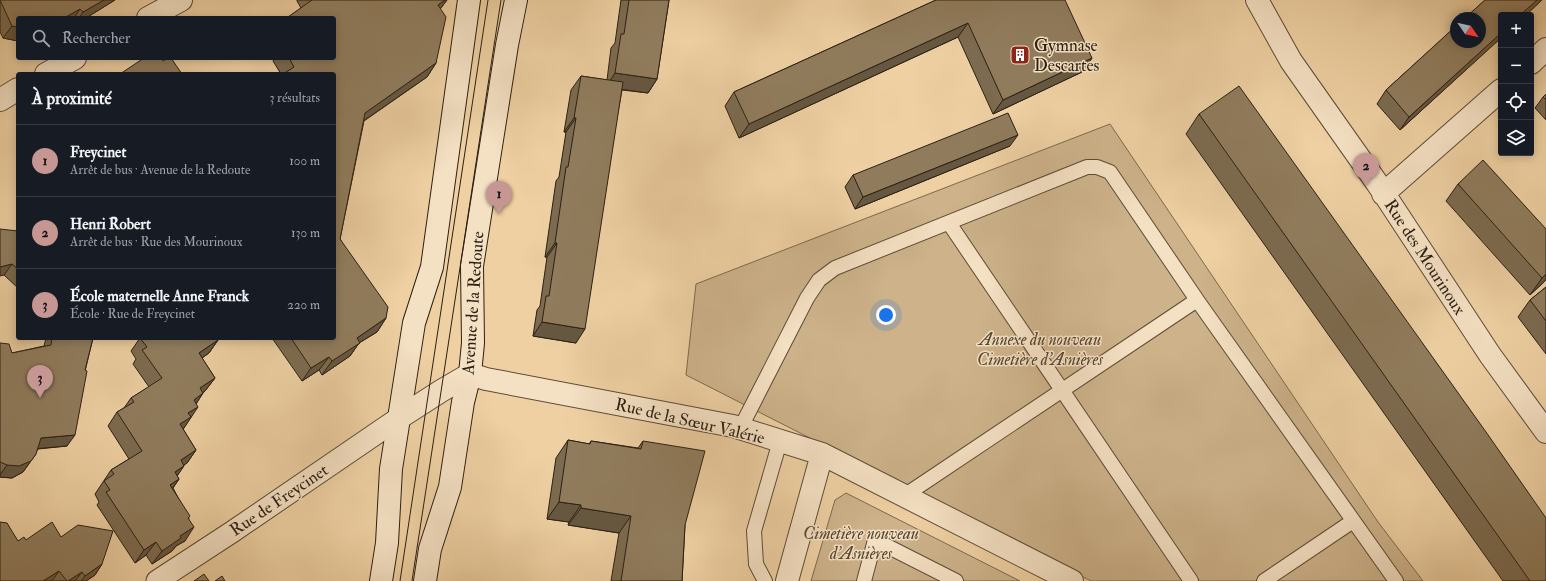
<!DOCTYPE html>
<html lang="fr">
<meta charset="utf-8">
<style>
body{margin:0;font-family:"IM FELL Double Pica",serif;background:#20242c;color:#f1f3f6}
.controls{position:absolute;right:12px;top:12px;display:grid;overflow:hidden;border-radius:4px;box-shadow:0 2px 10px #0003}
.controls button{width:36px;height:36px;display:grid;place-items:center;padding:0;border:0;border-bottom:1px solid #363941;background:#171b24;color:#f1f3f6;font:20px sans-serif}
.compass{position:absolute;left:1450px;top:12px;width:36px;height:36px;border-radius:50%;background:#171b24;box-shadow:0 2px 10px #0003;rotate:124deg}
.you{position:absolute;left:886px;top:315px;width:14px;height:14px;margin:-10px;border:3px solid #fff;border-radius:50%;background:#1a73e8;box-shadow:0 0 0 6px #1a73e833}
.badge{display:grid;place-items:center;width:26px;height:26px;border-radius:50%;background:#c59692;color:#111;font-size:13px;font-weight:700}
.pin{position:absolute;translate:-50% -33px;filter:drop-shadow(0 1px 2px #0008)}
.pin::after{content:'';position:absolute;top:21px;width:14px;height:12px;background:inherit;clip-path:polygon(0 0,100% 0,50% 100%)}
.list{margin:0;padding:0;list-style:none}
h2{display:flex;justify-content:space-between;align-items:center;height:52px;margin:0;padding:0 16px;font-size:17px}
h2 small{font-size:13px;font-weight:400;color:#9ea1a6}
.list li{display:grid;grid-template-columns:26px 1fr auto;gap:12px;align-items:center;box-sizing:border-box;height:72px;padding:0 16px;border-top:1px solid #363941}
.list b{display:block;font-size:15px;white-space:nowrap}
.list p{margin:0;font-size:13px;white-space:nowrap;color:#9ea1a6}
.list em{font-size:13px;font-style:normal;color:#9ea1a6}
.icon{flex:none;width:22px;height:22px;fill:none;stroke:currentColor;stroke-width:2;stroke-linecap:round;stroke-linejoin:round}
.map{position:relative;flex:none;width:1546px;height:581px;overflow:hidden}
.search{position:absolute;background:#171b24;box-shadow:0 2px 10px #0003;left:16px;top:16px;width:320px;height:44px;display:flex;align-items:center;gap:10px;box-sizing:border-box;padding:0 14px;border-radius:4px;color:#9ea1a6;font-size:15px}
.panel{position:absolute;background:#171b24;box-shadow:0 2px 10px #0003;left:16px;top:72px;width:320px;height:268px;border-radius:4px}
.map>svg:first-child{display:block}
</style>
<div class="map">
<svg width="1546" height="581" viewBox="0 0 1546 581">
<rect width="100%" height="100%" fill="#eed0a2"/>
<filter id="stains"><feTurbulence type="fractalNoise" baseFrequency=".005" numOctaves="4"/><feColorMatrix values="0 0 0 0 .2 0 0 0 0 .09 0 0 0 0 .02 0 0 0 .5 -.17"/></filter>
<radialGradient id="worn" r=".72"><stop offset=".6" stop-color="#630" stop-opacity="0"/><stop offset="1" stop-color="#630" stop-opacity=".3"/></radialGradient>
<path fill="#cdb28a" stroke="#7c694e" d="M1110,124L1378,522L1423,581H1091L686,375L696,284Z
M846,493L1020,581H811L835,500Z"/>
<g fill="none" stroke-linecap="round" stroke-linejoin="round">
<g stroke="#5c4c37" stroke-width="16">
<path id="service" d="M949,223L1191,581
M740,429L807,298L819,280L835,268L1087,167H1097L1110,172L1197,300
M904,496L1197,300L1396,581
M765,581L756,564L754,531L780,441
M864,581L875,540L956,581
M1264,581L1353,521"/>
</g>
<g stroke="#5c4c37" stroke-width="23">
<path id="pedestrian" d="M157,581L232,532L399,418"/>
</g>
<g stroke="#5c4c37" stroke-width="24">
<path id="minor" d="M1257,0L1291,61L1377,183L1490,355L1546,432
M148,18L181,0
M1531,63L1546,49
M46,74L75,58
M0,100L18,89
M1383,194L1501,90
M399,418L441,391L470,374L486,379L733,426L822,454L1072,581
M787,581L822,454"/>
</g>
<g stroke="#2b2013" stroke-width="24">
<path id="secondary" d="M381,581L387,543L391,469L414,323L432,267L469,0
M425,581L430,549L450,487L463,402L470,374L473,343L472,266L507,45L516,0"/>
</g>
<use href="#service" stroke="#f4e0c3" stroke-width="14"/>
<use href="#pedestrian" stroke="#f4e0c3" stroke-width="21"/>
<use href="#minor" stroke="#f4e0c3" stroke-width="22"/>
<use href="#secondary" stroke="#f4e0c3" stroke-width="22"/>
<path stroke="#2b2013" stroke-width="1" d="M400,581L488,0
M412,581L501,0"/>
</g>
<path fill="#7c6b50" stroke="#2b2013" d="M0,0H115L86,18H18V41L3,38L0,32Z
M297,0H447L440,9L436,63L427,77L364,121L340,239L386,318L377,332L359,343L350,356L322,375L319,370L302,381L272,338H334V74H281L273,61L275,58H334V18H287L301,8L297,1Z
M621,0H669L657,79L648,93L622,90L576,343L533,336L537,310L540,306L547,257H545L556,181L559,177L566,132H564L571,90L581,76L607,80L611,48L615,43Z
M936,0L1092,58L1082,72L993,114L958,37L739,138L725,106L734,92Z
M1485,0H1542L1400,130L1377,104L1386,90Z
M1546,94V120L1535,108L1543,97Z
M1199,114L1546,581H1503L1186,134Z
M1010,146L855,209L845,187L853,175Z
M1458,184L1546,280L1530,295L1446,201Z
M18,231V288L4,275Z
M1546,287V354L1518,317L1530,300Z
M46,338H93L67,446L38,449L28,465L23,472L12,478L0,477V343L12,353L44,346Z
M140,338L218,340L209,353L202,358L215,378L205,391L203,393L196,404L191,417L183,429L196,450L187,463L184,465L177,476L179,479L173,488L189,518L185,541L176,546L172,551L152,564L146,555L135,563L97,505L99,502L95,494L111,470L129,459L108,426L117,412L124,408L131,398L149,387L133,364L136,359L131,351Z
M568,440L589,444L591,441L638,448L643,441L685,525L682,581H611L619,533L568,525L569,522L547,519L556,458Z
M61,537L102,564L95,575L86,581H0L18,541Z"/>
<path fill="#655741" stroke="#2b2013" d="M104,0H115L86,18H79L83,12Z
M445,0H447L438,12V5Z
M1537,0H1542L1526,15H1520Z
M80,9L74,18H64Z
M968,23L958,37L739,138L749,124Z
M12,26L18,27V41L3,38Z
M1501,33V38L1400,130L1409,117Z
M1092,58L1082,72L993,114L1003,100Z
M436,63L427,77L356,126L365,113Z
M615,73L657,79L648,93L606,87Z
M574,118H576L566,132H564Z
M1018,135L1010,146L855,209L863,197Z
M555,243H557L547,257H545Z
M12,264L4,275L0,276V267Z
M1546,274V280L1530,295L1542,278Z
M386,318L377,332L359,343L350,356L322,375L332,361L357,338Z
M542,322L585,329L576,343L533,336Z
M218,340L209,353L189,367L199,353Z
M329,357L319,370L302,381L311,368Z
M215,378L205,391L191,401L200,388Z
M203,393L194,407V400Z
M198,407L182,431L171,437L188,413Z
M75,435L67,446L33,449L41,438Z
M196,450L187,463L171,473L181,460Z
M36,454L23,472L12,478L0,477V475L7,465Z
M184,466L175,479V472Z
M179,479L170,492V485Z
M559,502L581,505L569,522L547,519Z
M581,508L631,516L619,533L568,525Z
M194,527L185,541L176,546L172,551L152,564L162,551L180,536Z
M156,542L146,555L135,563L144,550Z
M102,564L95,575L86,581H81L85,576Z
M59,571L52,581H43Z
M82,572L75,581H68Z"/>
<path fill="#907c5d" stroke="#2b2013" d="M0,0H104L83,12L80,9L64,18H18V27L12,26Z
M312,0H445L438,5L446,17L436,63L365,113L340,239L388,307L386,318L357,338L360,343L332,361L329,357L311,368L291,338H334V74H283L294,67L289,58H334V18H288V17Z
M629,0H669L657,79L615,73L621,34H624Z
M936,0H1065L1092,58L1003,100L968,23L749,124L734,92Z
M1485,0H1537L1520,15H1501V33L1409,117L1386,90L1456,26V42H1480V18H1465Z
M144,58H161L163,61L168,58H171L182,74H120Z
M581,76L623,82L585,329L542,322L546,296H549L557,243H555L566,167H568L576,118H574Z
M1239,86L1486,432L1546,518V581H1530L1199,114Z
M1546,94V100L1543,97Z
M1008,113L1018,135L863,197L853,175Z
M1483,160L1546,229V274L1542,278L1458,184Z
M0,229L18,231V269L12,264L0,267Z
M1546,287V321L1530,300Z
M52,338H93L85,370L87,371L75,435L41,438L36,454L31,461L19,466L7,465L0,462V343L9,344L12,353L51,345Z
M140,338H217L218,340L199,353L215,378L200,388L203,393L194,400L198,407L188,413L191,417L180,424L196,450L181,460L184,466L175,472L179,479L170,485L190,516L188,518L194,527L180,536L181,538L162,551L156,542L144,550L106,492L110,490L104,481L114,474L111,470L142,451L117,412L134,402L131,398L162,378L142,350L147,347Z
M568,440L590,444L591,441L641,449L643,441L705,451L685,525L682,581H621L631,516L581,508V505L559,502Z
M0,522L7,523L18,541L24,537L26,540L52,522L61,537L78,525L113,531L102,564L85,576L82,572L68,581H67L59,571L43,581H0Z
M204,574L209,581H194Z
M222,576L225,581H215Z"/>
<defs>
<g id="building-square" transform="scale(1)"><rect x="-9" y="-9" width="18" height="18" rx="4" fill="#8f2418" stroke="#f4e0c3"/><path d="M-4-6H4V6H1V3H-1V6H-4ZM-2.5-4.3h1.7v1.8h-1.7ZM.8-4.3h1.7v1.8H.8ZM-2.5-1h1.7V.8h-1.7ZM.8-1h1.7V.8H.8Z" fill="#fff"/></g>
</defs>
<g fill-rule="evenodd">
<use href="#building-square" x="1020" y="55"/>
</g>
<g text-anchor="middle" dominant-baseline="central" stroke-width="3" stroke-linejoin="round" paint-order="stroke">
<g font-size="17" fill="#2b2013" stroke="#f4e0c3" text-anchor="start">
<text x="1034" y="45">Gymnase<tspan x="1034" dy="20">Descartes</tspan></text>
</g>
<g font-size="17" fill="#2b2013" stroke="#f4e0c3">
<text transform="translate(1425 257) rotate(57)">Rue des Mourinoux</text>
<text transform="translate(473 303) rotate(-86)">Avenue de la Redoute</text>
<text transform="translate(690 421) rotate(13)">Rue de la Sœur Valérie</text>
<text transform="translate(279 500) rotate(-34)">Rue de Freycinet</text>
</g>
<g font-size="17" font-style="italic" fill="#544431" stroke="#f4e0c3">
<text x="1040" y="339">Annexe du nouveau<tspan x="1040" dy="20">Cimetière d'Asnières</tspan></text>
<text x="861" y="533">Cimetière nouveau<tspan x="861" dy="20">d'Asnières</tspan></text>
</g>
</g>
<rect width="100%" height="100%" filter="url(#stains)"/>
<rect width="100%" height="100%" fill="url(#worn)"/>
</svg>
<div class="controls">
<button>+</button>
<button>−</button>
<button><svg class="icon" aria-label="locate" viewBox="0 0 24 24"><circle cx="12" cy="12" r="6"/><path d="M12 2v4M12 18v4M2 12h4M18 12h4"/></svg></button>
<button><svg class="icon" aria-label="layers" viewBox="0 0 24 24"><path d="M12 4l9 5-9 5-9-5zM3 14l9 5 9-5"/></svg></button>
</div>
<svg class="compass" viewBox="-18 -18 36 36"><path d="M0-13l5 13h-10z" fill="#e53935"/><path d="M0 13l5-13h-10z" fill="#9ea1a6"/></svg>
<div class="you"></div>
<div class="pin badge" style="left:499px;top:214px">1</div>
<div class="pin badge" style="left:1366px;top:186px">2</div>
<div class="pin badge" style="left:40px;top:398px">3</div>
<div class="search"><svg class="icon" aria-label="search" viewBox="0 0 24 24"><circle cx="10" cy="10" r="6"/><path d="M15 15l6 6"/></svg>Rechercher</div>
<section class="panel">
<h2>À proximité<small>3 résultats</small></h2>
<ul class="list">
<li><span class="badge">1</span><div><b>Freycinet</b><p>Arrêt de bus · Avenue de la Redoute</p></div><em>100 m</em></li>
<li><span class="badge">2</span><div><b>Henri Robert</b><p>Arrêt de bus · Rue des Mourinoux</p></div><em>130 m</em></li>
<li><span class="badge">3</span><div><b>École maternelle Anne Franck</b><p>École · Rue de Freycinet</p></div><em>220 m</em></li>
</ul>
</section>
</div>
